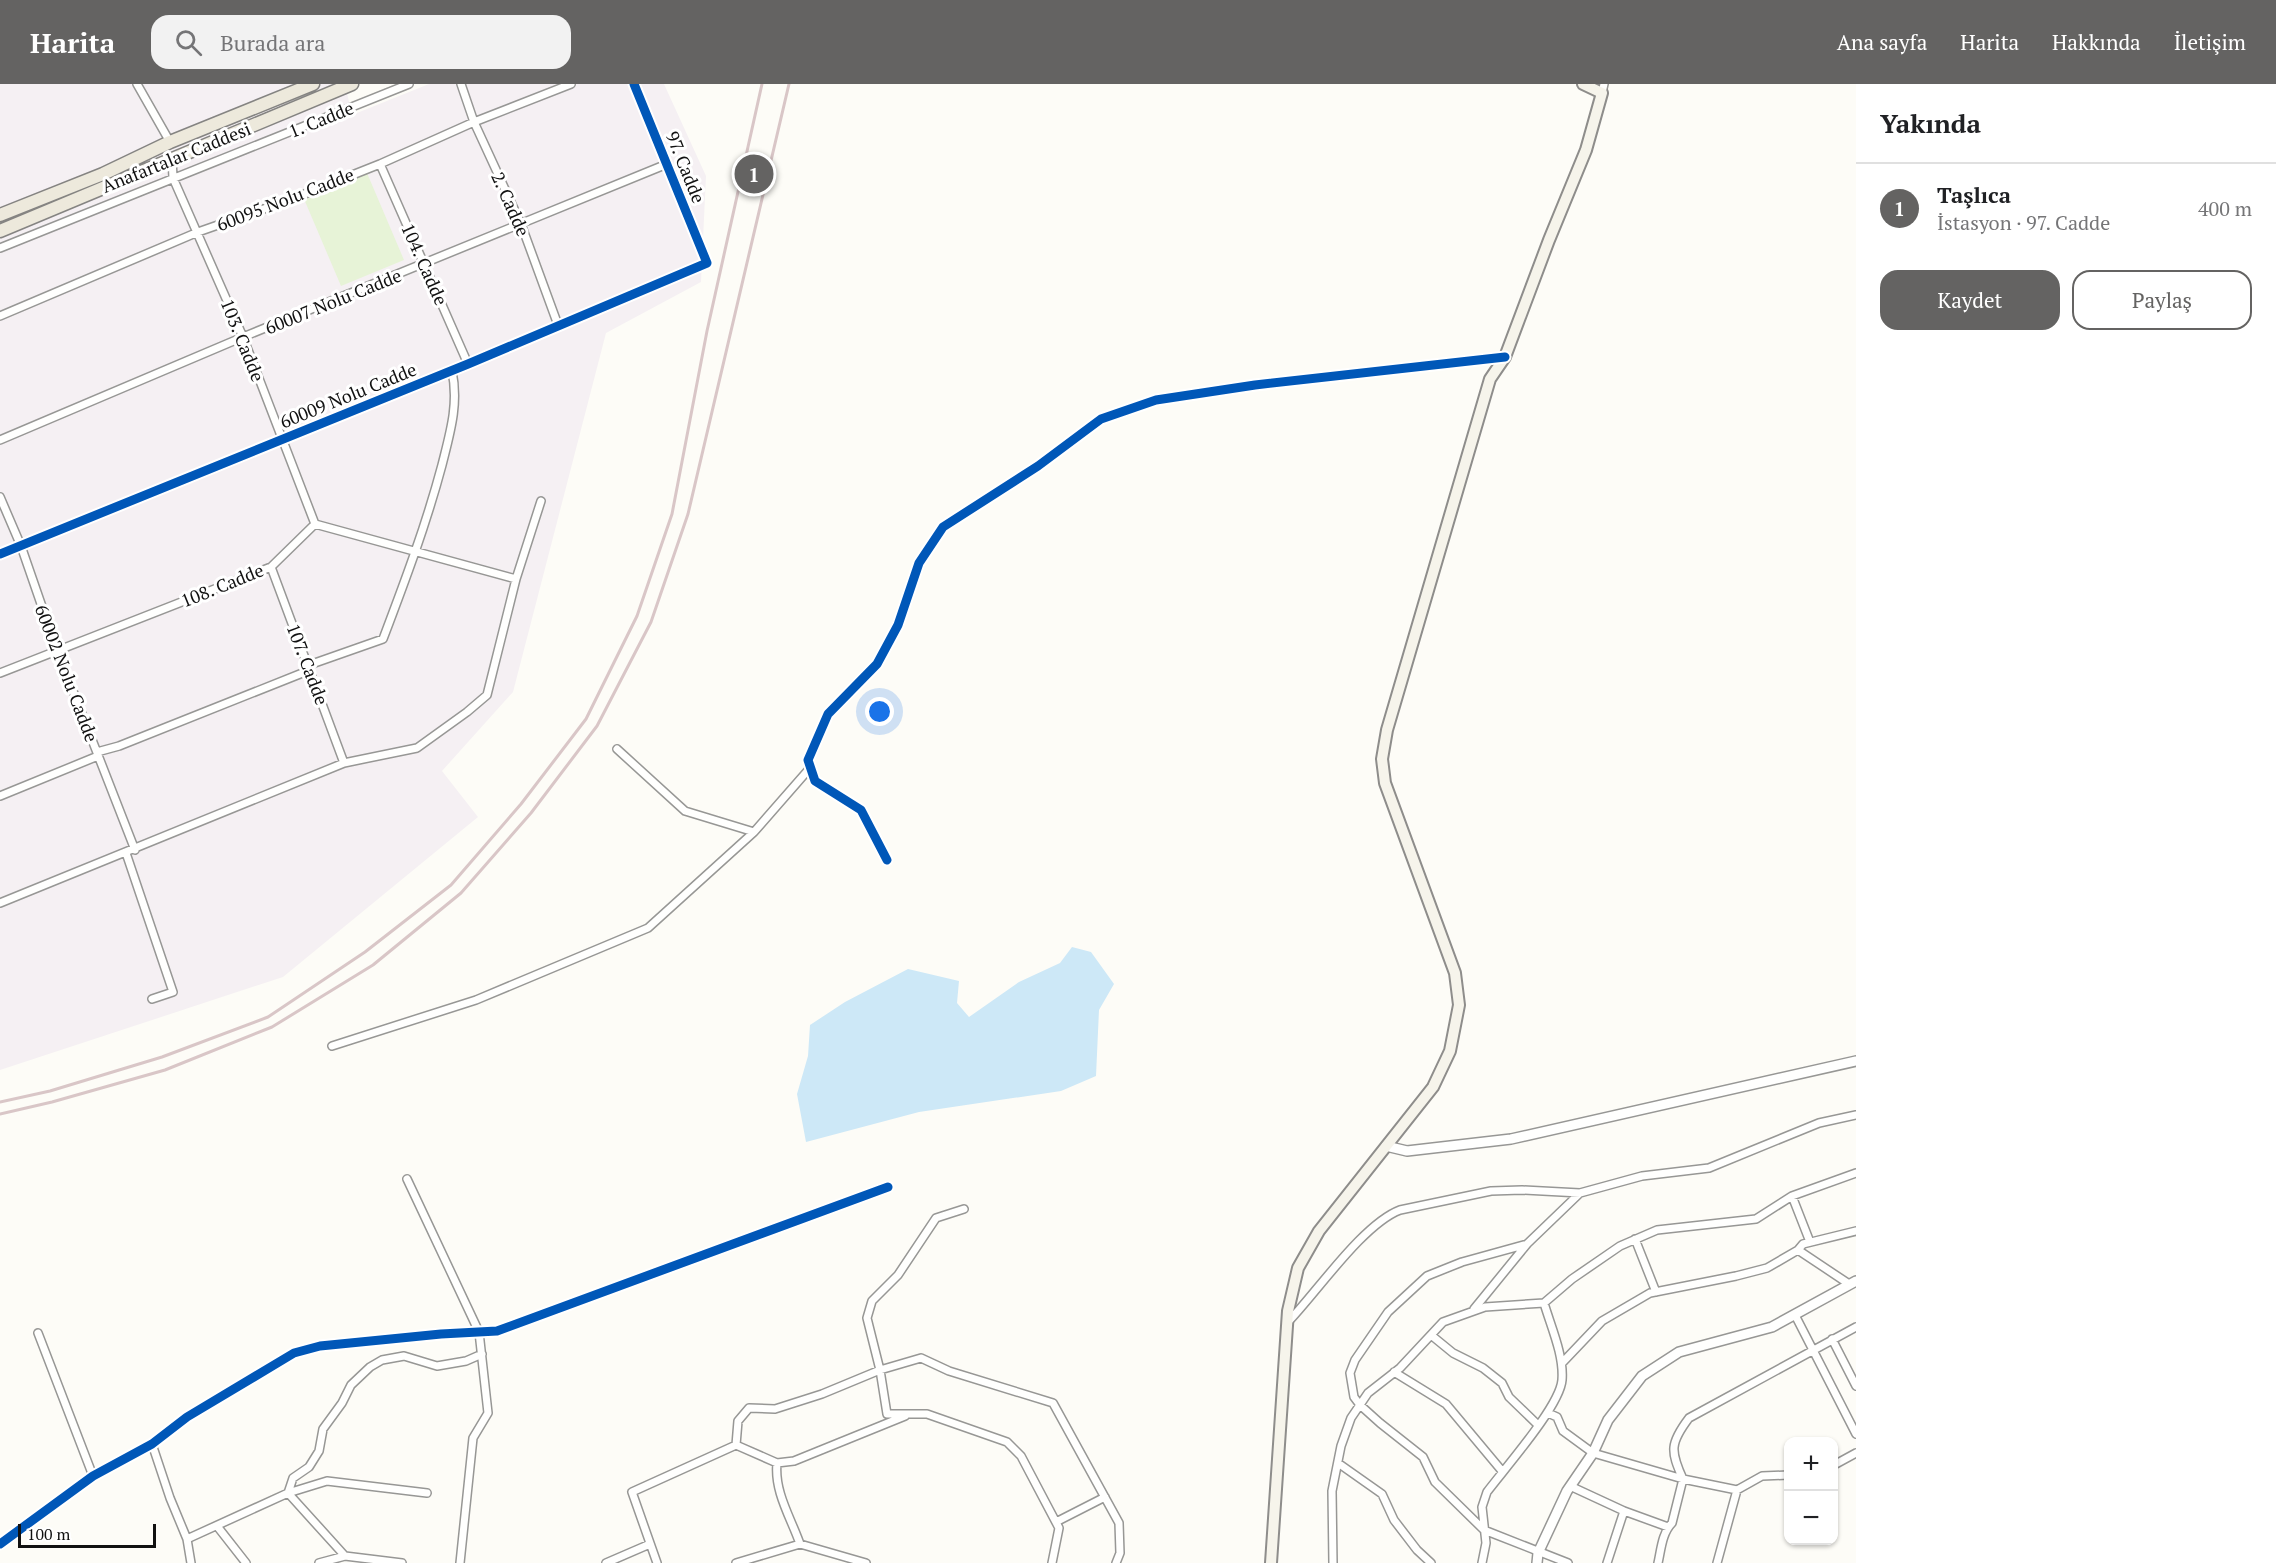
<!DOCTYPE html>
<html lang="tr">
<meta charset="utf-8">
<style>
body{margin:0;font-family:"PT Serif",serif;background:#f2f2f2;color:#202124}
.controls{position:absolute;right:18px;bottom:18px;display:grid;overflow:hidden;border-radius:12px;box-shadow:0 2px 4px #0004}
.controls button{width:54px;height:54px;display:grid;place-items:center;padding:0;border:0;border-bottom:2px solid #e0e0e0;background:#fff;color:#202124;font:30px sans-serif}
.scale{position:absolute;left:18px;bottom:15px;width:138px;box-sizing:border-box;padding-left:6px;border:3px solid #111;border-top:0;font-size:16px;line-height:21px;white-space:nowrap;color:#111;-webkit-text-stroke:4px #fff;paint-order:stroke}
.you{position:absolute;left:880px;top:628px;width:21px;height:21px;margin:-15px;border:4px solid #fff;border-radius:50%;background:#1a73e8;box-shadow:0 0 0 9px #1a73e833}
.badge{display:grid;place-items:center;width:39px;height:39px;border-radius:50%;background:#646362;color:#fff;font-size:20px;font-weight:700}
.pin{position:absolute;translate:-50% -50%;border:3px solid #fff;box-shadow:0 2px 6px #0006}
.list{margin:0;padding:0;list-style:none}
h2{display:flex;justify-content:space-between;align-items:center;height:78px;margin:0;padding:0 24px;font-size:26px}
h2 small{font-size:20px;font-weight:400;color:#757577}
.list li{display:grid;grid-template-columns:39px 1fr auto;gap:18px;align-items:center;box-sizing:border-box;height:90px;padding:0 24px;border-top:2px solid #e0e0e0}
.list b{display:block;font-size:22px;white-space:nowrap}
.list p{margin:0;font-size:20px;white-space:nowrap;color:#757577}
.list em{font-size:20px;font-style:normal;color:#757577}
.actions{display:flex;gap:12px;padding:18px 24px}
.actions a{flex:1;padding:14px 0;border:2px solid #646362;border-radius:18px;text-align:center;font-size:21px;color:#646362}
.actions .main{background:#646362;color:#fff}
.icon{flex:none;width:33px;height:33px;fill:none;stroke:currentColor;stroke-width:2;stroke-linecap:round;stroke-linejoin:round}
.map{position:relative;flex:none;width:1856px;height:1479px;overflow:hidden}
header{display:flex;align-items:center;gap:36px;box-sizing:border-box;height:84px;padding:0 30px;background:#646362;color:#fff}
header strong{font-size:28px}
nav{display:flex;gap:33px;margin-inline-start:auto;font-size:21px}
.search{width:420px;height:54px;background:#f2f2f2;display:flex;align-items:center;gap:15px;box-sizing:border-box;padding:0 21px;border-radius:18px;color:#757577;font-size:22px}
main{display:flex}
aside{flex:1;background:#fff}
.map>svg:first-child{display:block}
</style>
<header>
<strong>Harita</strong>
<div class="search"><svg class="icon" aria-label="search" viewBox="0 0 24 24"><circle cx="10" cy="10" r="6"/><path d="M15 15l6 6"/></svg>Burada ara</div>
<nav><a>Ana sayfa</a><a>Harita</a><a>Hakkında</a><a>İletişim</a></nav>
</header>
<main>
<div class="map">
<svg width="1856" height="1479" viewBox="0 0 1856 1479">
<rect width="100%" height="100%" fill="#fdfcf7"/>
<path fill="#f5f0f3" d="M0,0H345L352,31L429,0H664L706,92L701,198L606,249L513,608L442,687L478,733L283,893L0,986Z"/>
<path fill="#e7f3d7" d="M367,89L404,176L341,202L304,115Z"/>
<path fill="#cde8f7" d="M1072,863L1091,868L1114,900L1099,926L1096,992L1061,1007L919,1028L806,1058L797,1010L808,972L810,941L845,918L908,885L959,897L957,919L969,933L1019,898L1060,879Z"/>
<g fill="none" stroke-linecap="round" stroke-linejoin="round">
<g stroke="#979795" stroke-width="10">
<path id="minor" d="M137,0L170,58
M461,0L474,38L521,140L558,241
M1602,9L1604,0
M172,74L173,94L243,253L315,440
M380,80L468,280
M0,164L409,0
M0,232L198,148L292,115L380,80L474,38L571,0
M0,356L243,253L667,80
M0,413L21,462L57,566L135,766
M0,470L468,280L707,179L634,0
M271,483L344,679
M309,581L383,555C405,497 426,441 442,381C450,349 459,320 452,287
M0,589L271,483L315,440L516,495
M617,665L685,727L754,748L810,684
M97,668L119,662L310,586
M0,712L98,672
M126,769L173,908L152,915
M887,776L861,726L815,697L808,676L828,630L877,580L898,541L919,479L943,443L1038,382L1101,335L1156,316L1255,301L1505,273
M0,819L344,679L417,664L467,628L487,611L516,495L541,417
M332,962L476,916L648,844L754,748
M407,1095L479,1248L488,1329L473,1354L460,1479
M1792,1112L1810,1158
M1635,1155L1656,1208
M1798,1166L1849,1200
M1474,1225L1527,1160
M1795,1231L1856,1350
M1288,1238C1317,1208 1363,1140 1400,1126L1491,1107L1522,1106L1580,1109L1642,1092L1709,1084L1819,1039L1856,1031
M38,1249L93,1392
M1431,1251L1453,1269L1483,1284L1502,1299L1509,1313L1538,1341
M1832,1255L1856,1302
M1562,1279L1602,1237L1650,1209L1736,1192L1767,1184L1798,1166L1803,1160L1856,1147
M1394,1288L1446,1320L1502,1387
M1548,1329L1557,1333L1563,1347L1593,1369L1683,1395
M152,1360L170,1414L187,1455L191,1479
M736,1361L738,1337L749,1324L775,1325L822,1310L880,1286L867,1234L872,1217L898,1191L936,1134L964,1125
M1338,1379L1382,1410L1394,1436L1417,1466L1431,1479
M1834,1381L1856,1369
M1683,1395C1670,1367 1670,1359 1689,1334L1856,1243
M1570,1402L1624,1427L1668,1443
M1737,1406L1762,1392L1788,1391
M1056,1438L1105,1413
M217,1442L246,1479
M187,1455L288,1409L327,1397L427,1409
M0,1460L93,1392L152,1360L187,1333L294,1269L320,1262L441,1250L497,1247L888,1103
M800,1460C791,1434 774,1408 777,1379L794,1377L905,1332
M345,1472L288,1409L293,1394L309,1383L319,1367L323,1345L342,1319L351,1301L370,1283L382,1276L404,1272L437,1282L466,1277L482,1270
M319,1479L345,1472L402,1479
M606,1479L650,1460
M657,1479L632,1408L736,1361L777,1379
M736,1479L800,1460L866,1479
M1052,1479L1059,1444L1021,1372L1007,1358L927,1330H887L880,1286L921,1274L949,1287L1053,1319L1119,1439L1120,1469L1116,1479
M1333,1479L1332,1407L1341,1362L1351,1334L1368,1309L1400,1284L1443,1238L1485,1223L1544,1219L1572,1195L1620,1162L1657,1146L1756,1135L1792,1112L1856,1089
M1482,1479L1486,1459L1482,1423L1487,1408C1505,1384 1560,1322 1562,1296C1564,1271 1551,1243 1544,1219
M1568,1479L1484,1446L1435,1398L1423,1373L1380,1339L1360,1321L1354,1313L1350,1289L1355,1276L1388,1228L1427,1192L1462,1178L1527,1160L1580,1109
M1607,1479L1624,1427
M1658,1479C1661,1466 1662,1449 1672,1439L1683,1395L1737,1406L1717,1479"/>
</g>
<g stroke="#979795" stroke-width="12">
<path id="tertiary" d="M1386,1062L1407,1067L1511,1055L1856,977
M1537,1479L1538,1469L1567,1407L1593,1369L1608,1336L1642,1292L1679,1268L1772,1243L1856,1197"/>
</g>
<g stroke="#8e8d8b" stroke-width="14">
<path id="secondary" d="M1583,0L1602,9
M1271,1479L1288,1227L1298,1184L1319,1147L1433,1003L1450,967L1459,921L1455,889L1385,699L1382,675L1387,646L1490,295L1505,273L1549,156L1586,66L1602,9"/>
</g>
<g stroke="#858482" stroke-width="15">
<path id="primary" d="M0,131L103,90L170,58L313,0
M0,147L352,0"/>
</g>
<use href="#minor" stroke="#fffffe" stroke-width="7"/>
<use href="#tertiary" stroke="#fffffe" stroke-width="9"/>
<use href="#secondary" stroke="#f6f4eb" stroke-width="10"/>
<use href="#primary" stroke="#ede9dc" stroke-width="12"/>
<path stroke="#d9c6c7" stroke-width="3" d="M0,1018L50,1007L162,973L268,933L365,868L451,801L521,720L586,635L637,532L672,430L707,247L762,0
M0,1030L52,1018L165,986L272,943L373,881L461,809L531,729L597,642L651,538L688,430L789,0"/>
<g stroke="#fff" stroke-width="13">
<path id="cycleway" d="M0,470L468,280L707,179L634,0
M887,776L861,726L815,697L808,676L828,630L877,580L898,541L919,479L943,443L1038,382L1101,335L1156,316L1255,301L1505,273
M0,1460L93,1392L152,1360L187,1333L294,1269L320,1262L441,1250L497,1247L888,1103"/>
</g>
<use href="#cycleway" stroke="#0057b8" stroke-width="9"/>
</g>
<g text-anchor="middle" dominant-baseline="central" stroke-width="6" stroke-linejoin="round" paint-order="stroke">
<g font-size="18" fill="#111" stroke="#fff">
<text transform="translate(321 35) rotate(-22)">1. Cadde</text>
<text transform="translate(176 73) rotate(-22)">Anafartalar Caddesi</text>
<text transform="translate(686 83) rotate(68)">97. Cadde</text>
<text transform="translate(285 115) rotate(-21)">60095 Nolu Cadde</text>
<text transform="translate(511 120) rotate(66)">2. Cadde</text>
<text transform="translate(425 180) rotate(66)">104. Cadde</text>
<text transform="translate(333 217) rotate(-22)">60007 Nolu Cadde</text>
<text transform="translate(243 256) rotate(68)">103. Cadde</text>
<text transform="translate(348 311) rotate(-22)">60009 Nolu Cadde</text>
<text transform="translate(222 501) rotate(-22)">108. Cadde</text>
<text transform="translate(308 580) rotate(69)">107. Cadde</text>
<text transform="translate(67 589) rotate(69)">60002 Nolu Cadde</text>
</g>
</g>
</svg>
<div class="controls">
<button>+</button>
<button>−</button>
</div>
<div class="scale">100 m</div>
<div class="you"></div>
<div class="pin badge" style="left:754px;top:90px">1</div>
</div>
<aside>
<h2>Yakında<small></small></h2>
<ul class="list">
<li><span class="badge">1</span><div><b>Taşlıca</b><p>İstasyon · 97. Cadde</p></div><em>400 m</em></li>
</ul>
<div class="actions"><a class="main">Kaydet</a><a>Paylaş</a></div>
</aside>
</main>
